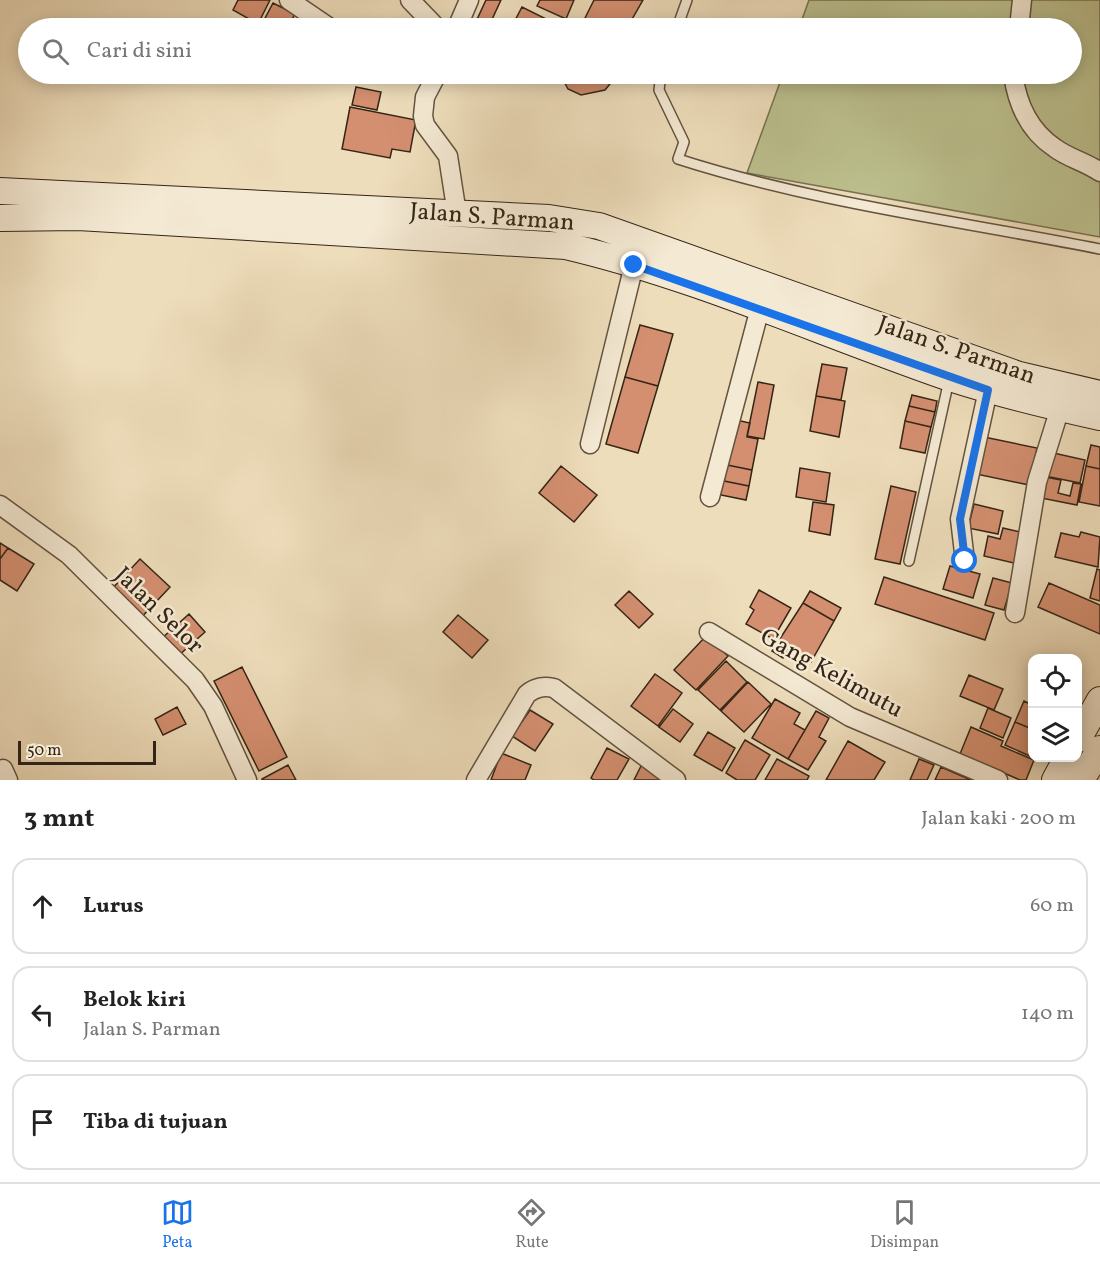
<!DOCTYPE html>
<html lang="id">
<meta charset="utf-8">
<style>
body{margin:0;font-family:Vollkorn,serif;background:#f6f6f6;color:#222}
.controls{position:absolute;right:18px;bottom:18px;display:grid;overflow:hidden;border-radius:12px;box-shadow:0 3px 15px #0003}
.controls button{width:54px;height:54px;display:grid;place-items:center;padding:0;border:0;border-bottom:2px solid #e0e0e0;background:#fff;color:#222;font:30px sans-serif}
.scale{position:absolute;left:18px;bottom:15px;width:138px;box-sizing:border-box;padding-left:6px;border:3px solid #352516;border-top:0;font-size:16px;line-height:21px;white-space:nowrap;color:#352516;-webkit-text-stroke:4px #f4e9d3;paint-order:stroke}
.stop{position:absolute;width:18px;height:18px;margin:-14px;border:4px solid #1a73e8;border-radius:50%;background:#fff}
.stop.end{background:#1a73e8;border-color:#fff;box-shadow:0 2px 6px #0008}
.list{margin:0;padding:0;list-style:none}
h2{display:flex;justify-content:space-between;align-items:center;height:78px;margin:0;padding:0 24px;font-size:26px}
h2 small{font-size:20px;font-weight:400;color:#767676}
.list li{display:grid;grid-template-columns:39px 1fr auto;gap:18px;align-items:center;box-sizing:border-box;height:96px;margin:0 12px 12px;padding:0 12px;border:2px solid #e0e0e0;border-radius:18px}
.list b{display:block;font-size:22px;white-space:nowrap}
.list p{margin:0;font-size:20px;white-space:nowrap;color:#767676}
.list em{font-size:20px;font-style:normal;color:#767676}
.icon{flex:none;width:33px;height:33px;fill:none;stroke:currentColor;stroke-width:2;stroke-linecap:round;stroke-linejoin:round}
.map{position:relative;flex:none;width:1100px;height:780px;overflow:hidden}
.search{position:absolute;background:#fff;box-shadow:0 3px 15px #0003;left:18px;right:18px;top:18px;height:66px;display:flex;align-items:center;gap:15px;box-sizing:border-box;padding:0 21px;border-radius:33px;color:#767676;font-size:22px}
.sheet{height:402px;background:#fff}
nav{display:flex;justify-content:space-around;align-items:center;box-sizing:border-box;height:84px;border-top:2px solid #e0e0e0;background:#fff;font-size:16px;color:#767676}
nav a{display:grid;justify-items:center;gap:3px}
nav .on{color:#1a73e8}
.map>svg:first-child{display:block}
</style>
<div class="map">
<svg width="1100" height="780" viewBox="0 0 1100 780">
<rect width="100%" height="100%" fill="#edb"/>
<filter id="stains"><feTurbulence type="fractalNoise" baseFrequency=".00333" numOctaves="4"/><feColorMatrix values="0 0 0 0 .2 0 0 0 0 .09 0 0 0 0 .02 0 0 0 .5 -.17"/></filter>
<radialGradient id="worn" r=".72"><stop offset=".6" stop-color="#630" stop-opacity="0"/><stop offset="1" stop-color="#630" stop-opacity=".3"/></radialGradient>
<path fill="#bcc08e" stroke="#787252" stroke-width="1.5" d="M809,0H1100V237L747,173L783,74H1072V28H799Z"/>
<path fill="#d48f70" stroke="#352516" stroke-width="1.5" d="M238,0H270L258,24L233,10Z
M486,0H501L488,28H473Z
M540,0H574L566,19L537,6Z
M594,0H643L627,28H511L522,7L560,26L573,20H584Z
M273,3L295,14L287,28H271L262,24Z
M555,74H618L605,90L581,95L568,89L561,76Z
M356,87L381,92L377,110L352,105Z
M350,107L416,120L410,152L392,149L390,158L342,149Z
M640,325L673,334L658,386L625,377Z
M822,364L847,368L841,400L816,396Z
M625,377L658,386L638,453L606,444Z
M758,382L774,385L764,439L747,436Z
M912,395L937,401L935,412L909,406Z
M816,396L845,401L839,437L810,431Z
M909,406L935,412L931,427L905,421Z
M736,420L750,423L747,437L758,439L752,470L727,465Z
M905,421L931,427L925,453L900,448Z
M984,437L1037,448L1029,485L976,474Z
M1091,445L1100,447V469L1086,466Z
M1049,452L1085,460L1080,483L1045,476Z
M727,465L752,470L749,486L724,481Z
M561,466L597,495L574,522L539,493Z
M1086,466L1100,469V506L1079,502Z
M800,468L830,473L826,502L796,497Z
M1045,477L1061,480L1058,493L1070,496L1073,483L1081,484L1077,505L1041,498Z
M719,480L749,486L746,500L716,494Z
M891,486L916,492L900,564L875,559Z
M813,502L834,505L830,535L809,531Z
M974,504L1003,511L998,534L968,528Z
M1003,528L1025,533L1018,564L984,556L988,536L1000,539Z
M1081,532L1100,537L1098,567L1055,557L1061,533L1079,537Z
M0,543L8,548L0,559Z
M8,548L34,564L17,591L0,580V559Z
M140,559L170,587L139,620L109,592Z
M950,566L980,574L973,598L943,589Z
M1097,569L1100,570V601L1090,598Z
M884,577L994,613L985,640L875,604Z
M993,578L1012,583L1004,610L985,605Z
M1049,583L1100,605V634L1038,607Z
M759,590L791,608L773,639L746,624L754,610L750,607Z
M629,591L653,614L639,628L615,605Z
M810,591L841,608L834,621L803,603Z
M803,603L834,621L811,662L788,649L783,658L772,651Z
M189,614L205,632L177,657L161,639Z
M458,615L488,640L472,658L443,632Z
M706,636L728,656L696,690L674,670Z
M726,661L747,682L720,710L698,690Z
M242,667L287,757L259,771L214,681Z
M655,674L682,693L658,726L631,706Z
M969,675L1003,689L994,710L960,696Z
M748,682L771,704L744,732L721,711Z
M775,699L800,713L794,724L805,730L788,759L752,738Z
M1024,701L1032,705V729L1015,722Z
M177,707L186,724L163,735L155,719Z
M988,708L1011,718L1003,738L980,728Z
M673,709L693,724L680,742L659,727Z
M530,710L553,724L535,751L512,736Z
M816,711L829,718L819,737L826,741L808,770L788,759Z
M1015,722L1032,729V757L1005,745Z
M971,727L1003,741L1001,746L1034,760L1026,780H1020L960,754Z
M708,732L735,748L722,771L694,755Z
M745,740L770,755L755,780H737L726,773Z
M848,741L885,762L874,780H826Z
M607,748L629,759L617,780H594L591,778Z
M501,753L531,765L525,780H491Z
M777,759L809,776L807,780H765Z
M919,759L934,765L927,780H910Z
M642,764L668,780H634Z
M288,765L296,780H262V779Z
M941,767L971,780H935Z"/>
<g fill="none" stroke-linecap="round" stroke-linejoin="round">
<g stroke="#63533f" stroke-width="12">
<path id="service" d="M677,28L687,0
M661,74L659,90L684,142L678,159C815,203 959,221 1100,249
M909,561L949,380"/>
</g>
<g stroke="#63533f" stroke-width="21">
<path id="minor" d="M289,0L330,28
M410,0L437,28
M457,28L469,0
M1019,28L1022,0
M437,74L425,97L423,116L425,125L448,156L457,214
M1013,74C1017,103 1029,131 1055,148C1068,158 1086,162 1100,172
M590,444L634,265
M710,497L760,308
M0,505L69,555L195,680L213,706L247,780
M965,561L960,519L988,390
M1015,613L1037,482L1060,408
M709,632L850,717L998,780
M3,769L8,780
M476,780L527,694C536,687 543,686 554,688L676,780"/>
</g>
<g stroke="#352516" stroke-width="28">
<path id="secondary" d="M0,191L549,218L599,226L1019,375L1100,394
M0,218L78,217L566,246C698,277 822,334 950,378C999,394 1050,406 1100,417
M1078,739L1100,700
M1055,780L1067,758
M1081,780L1100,749"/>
</g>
<use href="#service" stroke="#f4e9d3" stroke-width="9"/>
<use href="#minor" stroke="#f4e9d3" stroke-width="18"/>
<use href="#secondary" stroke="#f4e9d3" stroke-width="26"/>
</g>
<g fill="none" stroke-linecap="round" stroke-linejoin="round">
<path stroke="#1a73e8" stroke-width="8" d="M634,265L988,390L960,519L965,561"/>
</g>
<g text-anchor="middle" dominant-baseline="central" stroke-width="5" stroke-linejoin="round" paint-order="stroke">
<g font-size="24" fill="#352516" stroke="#f4e9d3">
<text transform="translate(492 218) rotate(4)">Jalan S. Parman</text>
<text transform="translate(956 351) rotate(19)">Jalan S. Parman</text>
<text transform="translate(158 611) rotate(44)">Jalan Selor</text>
<text transform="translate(831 674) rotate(29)">Gang Kelimutu</text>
</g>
</g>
<rect width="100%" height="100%" filter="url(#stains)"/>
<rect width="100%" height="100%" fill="url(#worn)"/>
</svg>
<div class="controls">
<button><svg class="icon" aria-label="locate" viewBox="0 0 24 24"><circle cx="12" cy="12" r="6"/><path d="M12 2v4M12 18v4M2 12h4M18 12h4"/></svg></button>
<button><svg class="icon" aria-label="layers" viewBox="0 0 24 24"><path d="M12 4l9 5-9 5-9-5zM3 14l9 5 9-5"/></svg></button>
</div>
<div class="scale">50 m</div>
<div class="stop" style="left:965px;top:561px"></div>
<div class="stop end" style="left:634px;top:265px"></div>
<div class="search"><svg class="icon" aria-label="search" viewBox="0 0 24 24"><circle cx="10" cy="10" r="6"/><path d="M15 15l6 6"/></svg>Cari di sini</div>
</div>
<section class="sheet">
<h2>3 mnt<small>Jalan kaki · 200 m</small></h2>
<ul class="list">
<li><svg class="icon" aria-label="ahead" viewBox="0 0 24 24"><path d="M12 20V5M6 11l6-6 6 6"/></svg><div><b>Lurus</b></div><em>60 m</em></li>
<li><svg class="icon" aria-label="left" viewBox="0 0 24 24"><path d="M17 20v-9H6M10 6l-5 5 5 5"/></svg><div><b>Belok kiri</b><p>Jalan S. Parman</p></div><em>140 m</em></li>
<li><svg class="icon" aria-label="arrive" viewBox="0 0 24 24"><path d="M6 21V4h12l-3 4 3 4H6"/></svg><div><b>Tiba di tujuan</b></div></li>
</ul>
</section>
<nav>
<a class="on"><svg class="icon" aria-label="map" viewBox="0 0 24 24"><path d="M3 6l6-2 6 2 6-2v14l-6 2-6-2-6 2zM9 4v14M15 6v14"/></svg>Peta</a>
<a><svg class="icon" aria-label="directions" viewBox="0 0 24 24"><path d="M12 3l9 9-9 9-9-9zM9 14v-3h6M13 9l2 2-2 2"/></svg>Rute</a>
<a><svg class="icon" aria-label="saved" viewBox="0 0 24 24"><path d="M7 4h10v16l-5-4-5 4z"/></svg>Disimpan</a>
</nav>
